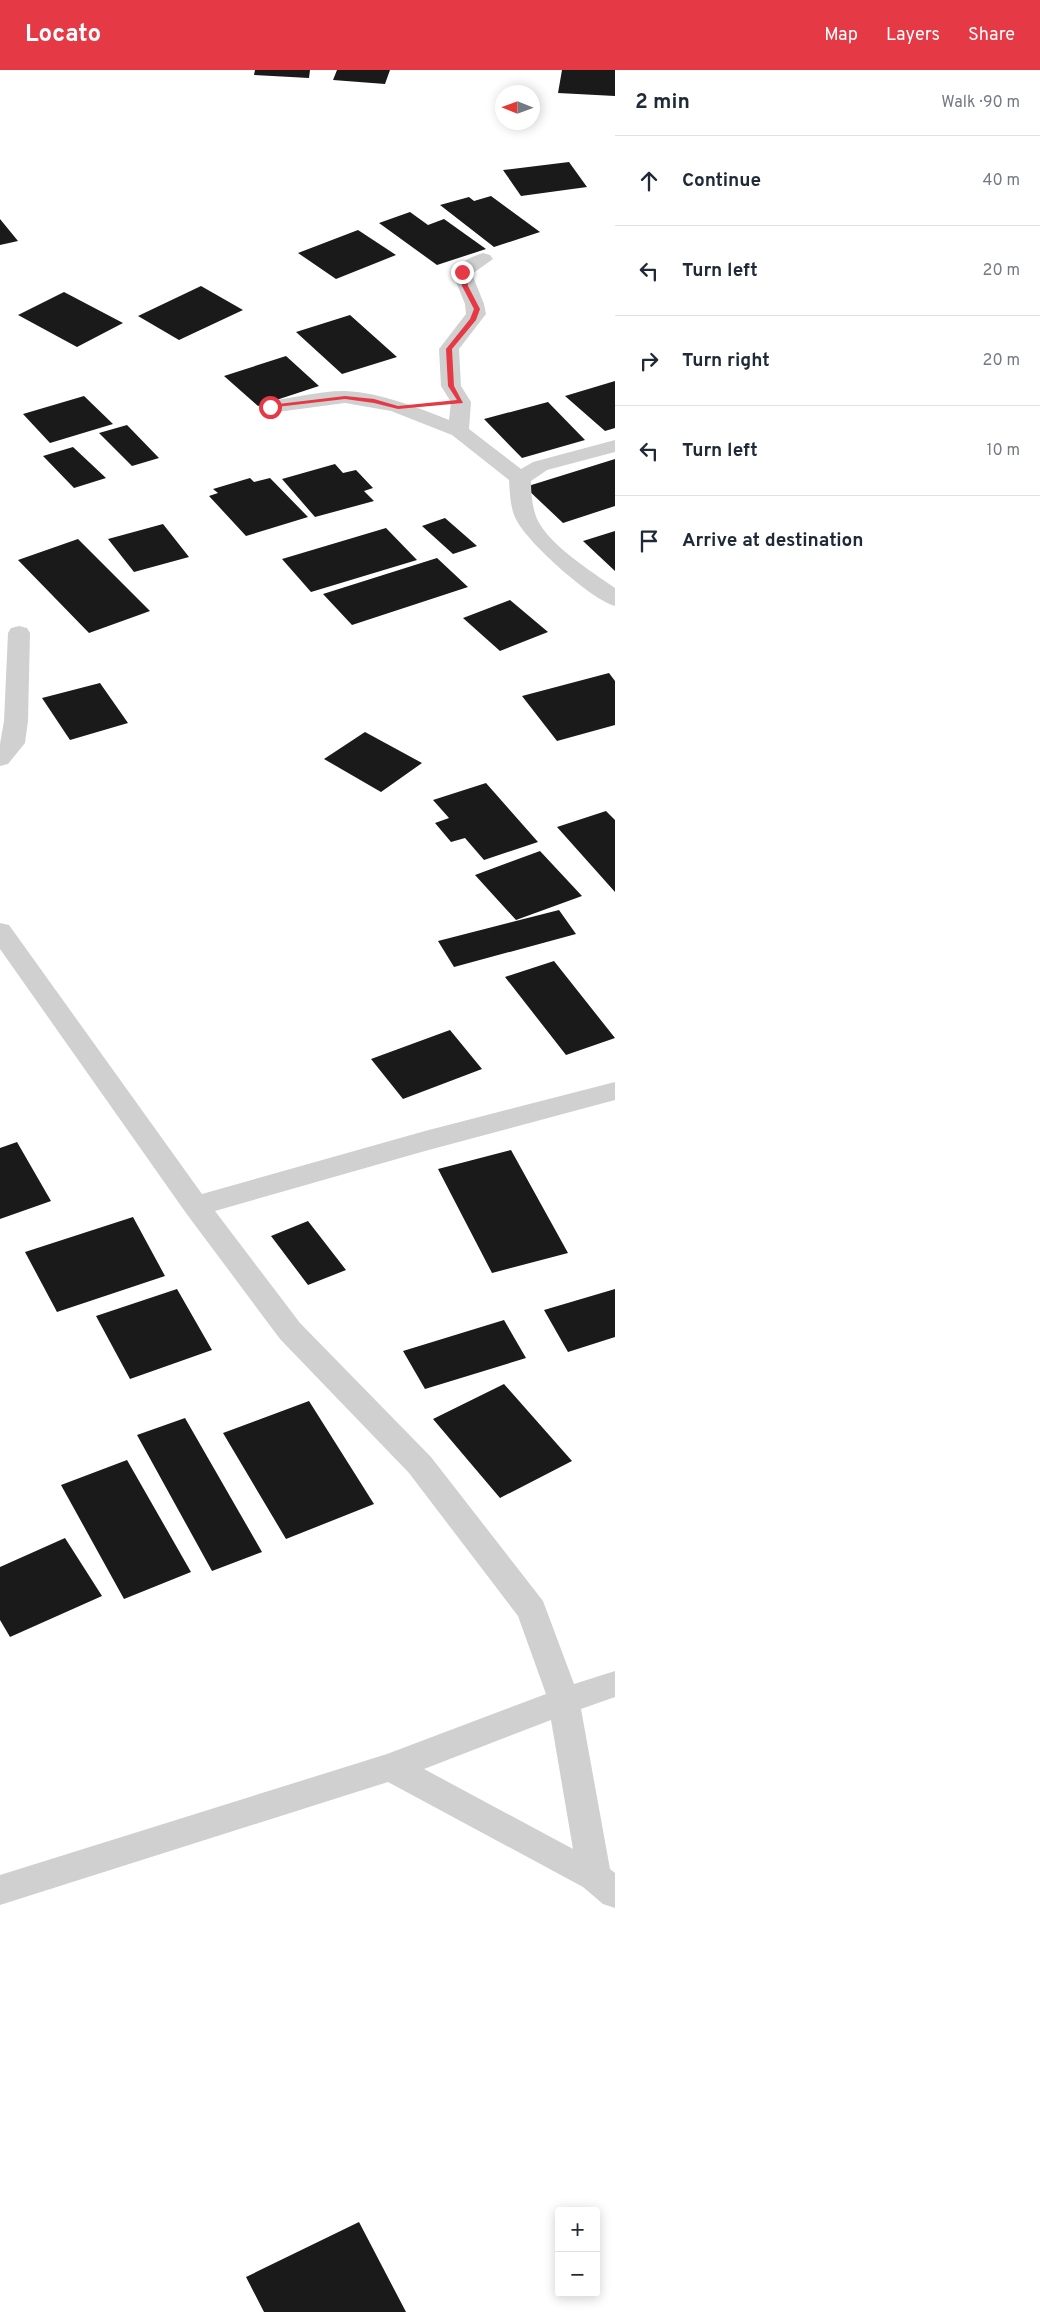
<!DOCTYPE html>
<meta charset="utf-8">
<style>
body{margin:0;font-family:Overpass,sans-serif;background:#f2f2f3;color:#1f2937}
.controls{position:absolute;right:15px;bottom:15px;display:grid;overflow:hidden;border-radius:5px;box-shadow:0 2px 12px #0003}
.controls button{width:45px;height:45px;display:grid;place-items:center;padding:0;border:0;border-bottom:1px solid #e0e1e3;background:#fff;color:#1f2937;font:25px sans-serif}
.compass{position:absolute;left:495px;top:15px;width:45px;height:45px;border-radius:50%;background:#fff;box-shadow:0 2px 12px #0003;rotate:271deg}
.stop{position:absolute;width:15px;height:15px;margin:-11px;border:4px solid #e63946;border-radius:50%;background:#fff}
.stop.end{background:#e63946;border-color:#fff;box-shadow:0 1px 5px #0008}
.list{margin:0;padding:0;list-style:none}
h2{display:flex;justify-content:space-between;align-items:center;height:65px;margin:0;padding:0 20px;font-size:21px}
h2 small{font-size:16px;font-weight:400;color:#747a83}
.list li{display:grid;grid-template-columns:32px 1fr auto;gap:15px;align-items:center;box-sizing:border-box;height:90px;padding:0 20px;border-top:1px solid #e0e1e3}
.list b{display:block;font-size:19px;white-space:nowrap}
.list em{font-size:16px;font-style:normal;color:#747a83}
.icon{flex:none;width:28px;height:28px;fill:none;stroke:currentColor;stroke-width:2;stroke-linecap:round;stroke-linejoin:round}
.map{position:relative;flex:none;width:615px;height:2242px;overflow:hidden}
header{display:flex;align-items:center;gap:30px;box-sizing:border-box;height:70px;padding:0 25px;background:#e63946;color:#fff}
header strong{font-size:24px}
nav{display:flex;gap:28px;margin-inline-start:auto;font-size:18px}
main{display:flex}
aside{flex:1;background:#fff}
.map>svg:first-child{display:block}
</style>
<header>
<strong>Locato</strong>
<nav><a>Map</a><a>Layers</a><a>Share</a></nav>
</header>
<main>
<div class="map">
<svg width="615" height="2242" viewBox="0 0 615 2242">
<rect width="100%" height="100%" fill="#fff"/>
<path fill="#1a1a1a" d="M255,0H310L309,8L254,5Z
M337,0H390L385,14L333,10Z
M562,0H615V26L558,23Z
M569,92L587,117L521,126L503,100Z
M491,126L540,162L494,177L440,135L469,127L474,131Z
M410,142L428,155L444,149L486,179L437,195L379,153Z
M0,149L18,171L0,175Z
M358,160L396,185L336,209L298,183Z
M201,216L243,240L179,270L138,246Z
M64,222L123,253L77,277L18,245Z
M350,245L397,287L342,304L296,262Z
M286,286L319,316L258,336L224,306Z
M615,311V358L605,361L565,326Z
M84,326L113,354L50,373L23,344Z
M548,332L585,370L522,388L484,349Z
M127,355L159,388L132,396L99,363Z
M73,377L106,408L74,418L43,386Z
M615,389V436L563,453L525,417Z
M335,394L343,403L356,400L373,418L364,421L374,431L315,447L282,409Z
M250,408L254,412L270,408L308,447L246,466L209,426L218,423L213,419Z
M445,448L477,476L453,484L422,456Z
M163,454L189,487L134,502L108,469Z
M386,458L417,490L311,522L282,489Z
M615,461V501L583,471Z
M78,469L150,541L89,563L18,490Z
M437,488L468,517L352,555L323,524Z
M510,530L548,562L500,581L463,548Z
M609,603L615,611V655L557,671L522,626Z
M100,613L128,653L70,670L42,628Z
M365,662L422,693L381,722L324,689Z
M486,713L538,772L484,790L465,768L451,772L435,753L449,748L433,730Z
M606,741L615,750V822L557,757Z
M540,781L582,826L516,850L475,805Z
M559,840L576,864L454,897L438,871Z
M554,891L615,968L566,985L505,907Z
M450,960L482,999L403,1029L371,989Z
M17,1072L51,1131L0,1149V1078Z
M511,1080L568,1183L492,1203L438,1099Z
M133,1147L165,1206L57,1242L25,1182Z
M308,1151L346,1200L308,1215L271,1166Z
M177,1219L212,1280L130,1309L96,1246Z
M615,1219V1267L568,1282L544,1240Z
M504,1250L526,1288L425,1319L403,1281Z
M504,1314L572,1391L500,1428L433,1349Z
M309,1331L374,1434L286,1469L223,1363Z
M185,1348L262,1482L212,1501L137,1365Z
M127,1390L191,1502L124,1529L61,1415Z
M65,1468L102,1526L10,1567L0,1550V1497Z
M359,2152L406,2242H264L246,2207Z"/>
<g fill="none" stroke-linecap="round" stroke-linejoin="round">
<path fill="#d0d0d0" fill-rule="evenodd" d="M483,183L490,185L493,189L472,204L484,234L486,244L459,279L461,316L471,332L469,359L521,399L533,392L615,370V382L547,400L531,411C531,423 532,437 537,449C550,476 591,501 615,518V536C592,530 529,474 517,451C510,439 510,424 509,410L452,365L391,341L345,333L270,343L263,341L260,337L263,333L270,331C292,328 325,320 346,321C382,323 416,337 449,350L451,332L441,316L439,279L466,244L465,234L452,202C458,193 473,186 483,183Z
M19,556L27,558L30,563L28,651L25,673L8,694L0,696V674L4,651L8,563L11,558Z
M0,853L9,855L202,1124L425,1061L615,1012V1030L425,1081L215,1141L300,1253L431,1387L543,1531L574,1614L615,1601V1627L581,1639L610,1799L615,1803V1838L603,1834L583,1817L388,1712L0,1835V1805L387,1684L546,1624L518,1546L409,1403L280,1269L186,1143L0,879ZM551,1650L573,1779L424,1699Z"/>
</g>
<path fill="#e63946" d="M462,200L465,202L468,216L480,239L476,250L452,279L454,316L463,333L398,339L374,333L345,329L268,338L270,335L345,326L374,329L398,336L457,330L448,316L446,279L470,249L474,239L462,216L460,202Z"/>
</svg>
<div class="controls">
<button>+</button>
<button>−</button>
</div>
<svg class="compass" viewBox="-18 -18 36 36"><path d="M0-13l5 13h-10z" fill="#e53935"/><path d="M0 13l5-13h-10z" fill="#747a83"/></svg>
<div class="stop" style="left:270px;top:337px"></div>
<div class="stop end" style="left:462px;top:202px"></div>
</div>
<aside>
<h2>2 min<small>Walk · 90 m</small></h2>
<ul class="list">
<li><svg class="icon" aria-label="ahead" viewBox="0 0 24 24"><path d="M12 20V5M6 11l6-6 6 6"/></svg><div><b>Continue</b></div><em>40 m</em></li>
<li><svg class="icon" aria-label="left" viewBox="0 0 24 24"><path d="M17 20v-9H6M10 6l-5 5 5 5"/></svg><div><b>Turn left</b></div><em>20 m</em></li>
<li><svg class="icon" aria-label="right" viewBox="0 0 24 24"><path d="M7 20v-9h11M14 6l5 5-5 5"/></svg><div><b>Turn right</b></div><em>20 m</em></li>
<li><svg class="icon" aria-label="left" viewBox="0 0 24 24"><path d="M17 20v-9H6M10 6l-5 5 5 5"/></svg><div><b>Turn left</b></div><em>10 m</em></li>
<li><svg class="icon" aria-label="arrive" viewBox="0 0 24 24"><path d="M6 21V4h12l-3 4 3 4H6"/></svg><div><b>Arrive at destination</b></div></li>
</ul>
</aside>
</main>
